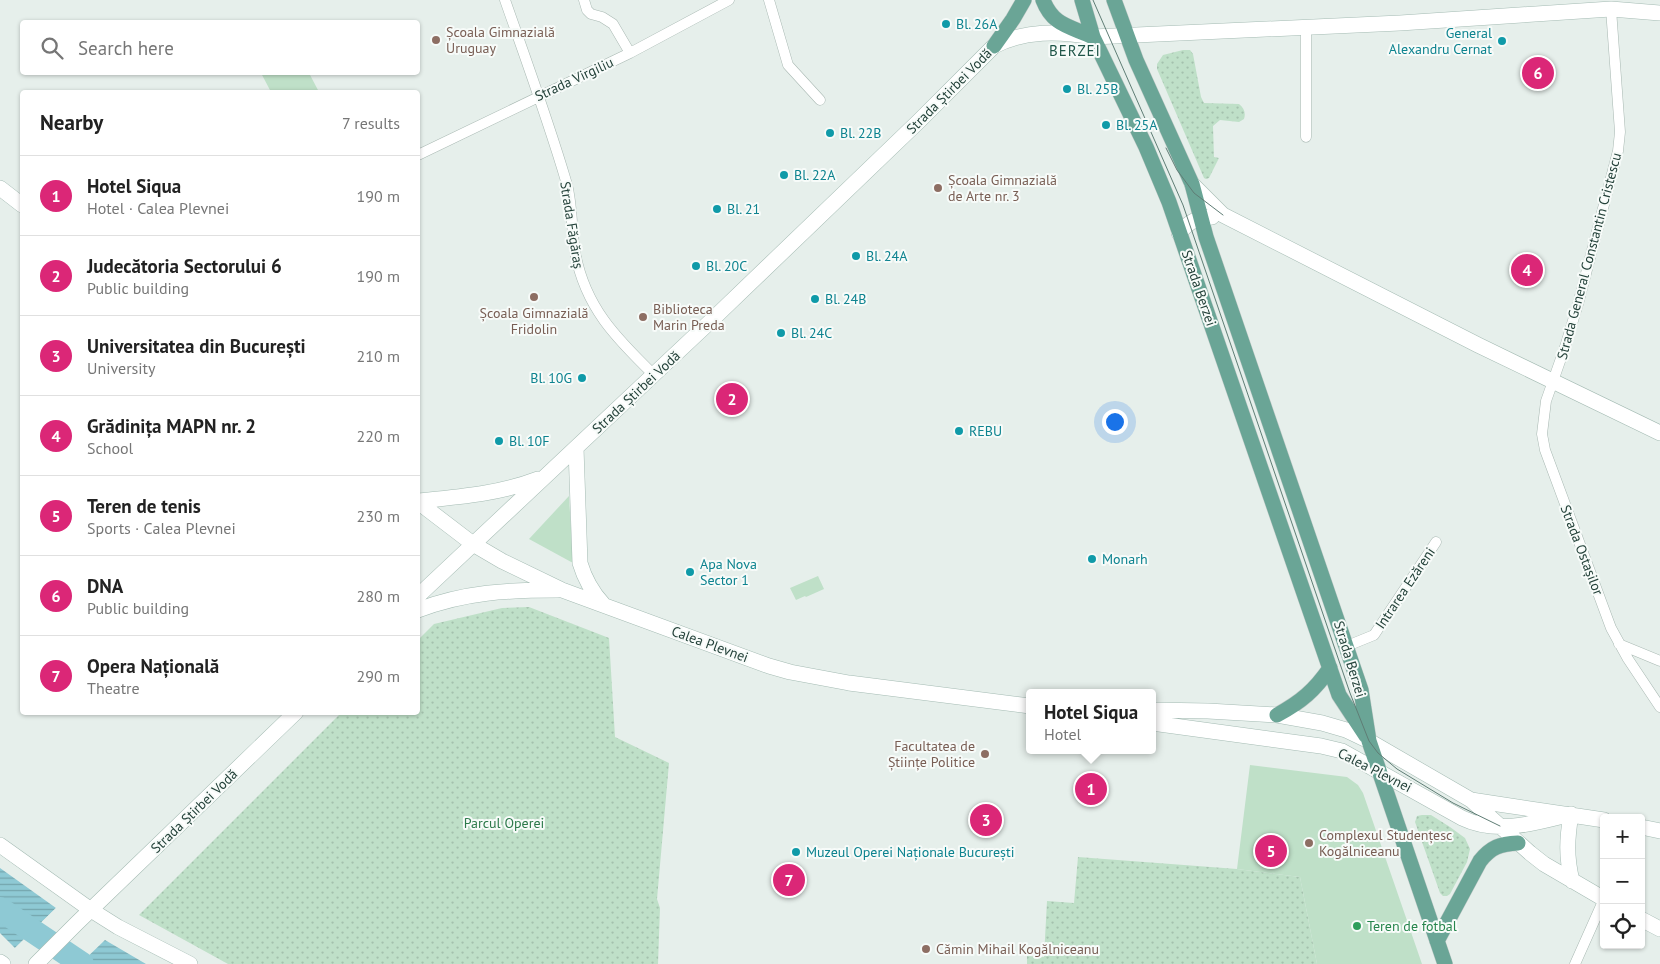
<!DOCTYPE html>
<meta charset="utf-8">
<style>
body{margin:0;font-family:"PT Sans",sans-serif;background:#f6f6f6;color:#222}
.controls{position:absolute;right:15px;bottom:15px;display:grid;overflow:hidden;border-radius:5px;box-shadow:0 1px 4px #0004}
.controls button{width:45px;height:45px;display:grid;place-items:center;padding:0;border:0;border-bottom:1px solid #e0e0e0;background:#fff;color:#222;font:25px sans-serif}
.you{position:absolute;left:1114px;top:421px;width:18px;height:18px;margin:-12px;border:4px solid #fff;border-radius:50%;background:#1a73e8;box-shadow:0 0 0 8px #1a73e833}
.badge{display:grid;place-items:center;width:32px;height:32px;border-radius:50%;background:#db2777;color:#fff;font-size:16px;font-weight:700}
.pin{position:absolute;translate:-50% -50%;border:2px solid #fff;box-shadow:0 1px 5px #0006}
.popup{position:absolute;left:1026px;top:689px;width:130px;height:65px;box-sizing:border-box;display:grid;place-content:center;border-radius:5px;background:#fff;filter:drop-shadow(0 1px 4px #0005);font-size:16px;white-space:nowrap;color:#767676}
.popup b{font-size:19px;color:#222}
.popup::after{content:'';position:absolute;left:50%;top:100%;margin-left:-10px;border:10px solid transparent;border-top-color:#fff}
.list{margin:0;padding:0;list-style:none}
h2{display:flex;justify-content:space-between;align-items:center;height:65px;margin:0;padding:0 20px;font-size:21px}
h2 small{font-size:16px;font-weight:400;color:#767676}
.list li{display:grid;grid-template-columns:32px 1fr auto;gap:15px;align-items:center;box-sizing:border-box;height:80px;padding:0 20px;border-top:1px solid #e0e0e0}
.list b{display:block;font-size:19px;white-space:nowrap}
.list p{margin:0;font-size:16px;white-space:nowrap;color:#767676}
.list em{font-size:16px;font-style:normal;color:#767676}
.icon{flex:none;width:28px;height:28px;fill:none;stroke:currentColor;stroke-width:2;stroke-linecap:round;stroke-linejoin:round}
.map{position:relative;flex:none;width:1660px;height:964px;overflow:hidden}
.search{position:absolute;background:#fff;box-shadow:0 1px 4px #0004;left:20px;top:20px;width:400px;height:55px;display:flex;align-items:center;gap:12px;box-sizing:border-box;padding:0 18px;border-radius:5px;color:#767676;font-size:19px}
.panel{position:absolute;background:#fff;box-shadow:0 1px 4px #0004;left:20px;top:90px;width:400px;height:625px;border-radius:5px}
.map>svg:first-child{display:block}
</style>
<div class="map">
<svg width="1660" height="964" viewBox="0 0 1660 964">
<defs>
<pattern id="park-dots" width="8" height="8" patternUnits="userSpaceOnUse" patternTransform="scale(1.25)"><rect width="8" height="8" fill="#bfe0c8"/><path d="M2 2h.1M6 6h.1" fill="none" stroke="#a4c1ad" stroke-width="1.8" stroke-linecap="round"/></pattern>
<pattern id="water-rules" width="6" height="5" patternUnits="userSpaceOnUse" patternTransform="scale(1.25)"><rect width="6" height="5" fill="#8ec9d4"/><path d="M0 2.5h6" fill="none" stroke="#74a5ad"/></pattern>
</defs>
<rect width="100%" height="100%" fill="#e6efeb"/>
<path fill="#bfe0c8" d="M261,73H309L319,92H271Z
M569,496L573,563L529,539Z
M818,576L824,589L806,597L805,596L796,600L790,588Z
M1250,765L1347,777L1358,785L1363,793L1422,964H1317L1300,877L1237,869Z"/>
<path fill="url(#park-dots)" d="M1183,50H1190L1193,54L1201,97L1204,103L1239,104C1244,108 1246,113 1244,119L1239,122L1220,120L1213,126L1214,157L1219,158L1209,178L1206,179L1204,178L1157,69V64L1163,55Z
M529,607L609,638L615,737L669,763L657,899L660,908L658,964H228L139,915L341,713L418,712V640L434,624L502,608Z
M1422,815H1431L1450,827L1465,838L1470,849L1467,862L1450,894L1447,896H1443L1440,893L1415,822L1417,816Z
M1078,857L1237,869L1300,877L1317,964H1027V956L1044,957L1047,901L1074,903Z"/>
<path fill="url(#water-rules)" d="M0,868L56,908L15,948L0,933Z
M105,940L146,964H80Z"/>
<path fill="#e6efeb" d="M56,908L58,909L17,950L15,948Z"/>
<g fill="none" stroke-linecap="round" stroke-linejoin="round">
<path stroke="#8ec9d4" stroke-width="24" d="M0,909L82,964"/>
<g stroke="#a8b8b2" stroke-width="11">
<path id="street" d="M505,0C526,60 548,120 566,181C573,204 571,229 575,252C585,307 616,338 654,375
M584,0L587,10L591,14L602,17L613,24L630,53
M769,0L788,65L820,100
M1611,9L1620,132L1618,151L1578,304L1565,347L1546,401L1542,434L1545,450L1611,628L1628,659L1660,707
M1306,28V137
M418,155L630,53L729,0
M1619,644L1660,661
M1347,646L1374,635L1436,542
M1575,964L1604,899"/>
</g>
<g stroke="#a4bbb3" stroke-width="16">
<path id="secondary" d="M1192,184L1223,215L1478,345L1660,433
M0,188L22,205
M1179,233C1190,221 1196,218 1212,217
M576,448L580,563C585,580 592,592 603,604
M418,501C459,497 499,494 538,479
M418,502L473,544L502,561L562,590L769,666L790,672L849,683L1030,706
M418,596L715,317L919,121L994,46C1025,30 1059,31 1093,37L1400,23L1611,9L1660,13
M418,610C465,592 508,590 558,590
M1152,710L1208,711L1277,715L1322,723L1346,730L1369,741L1471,800L1530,853L1544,864L1604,899
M1152,723L1321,746L1342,751L1462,818C1497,835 1535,823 1571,814
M1471,800L1604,820
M1571,814C1567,839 1566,856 1572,881
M1641,827L1660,831
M0,845L91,910L118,927L190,964
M1641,919L1660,929
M0,962L3,964
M36,964L77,923L296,712"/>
</g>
<g stroke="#c2cac8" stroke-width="16">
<path id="primary" d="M1043,0C1053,26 1070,26 1093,37
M1082,0L1093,37L1146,147L1169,202L1339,695L1366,736
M1114,0L1136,60L1192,184L1206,237L1361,690L1369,741L1445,964
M994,46L1013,19L1024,0
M1277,715C1301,702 1315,690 1330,668
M1437,941L1480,861C1491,847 1500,844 1518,843"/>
</g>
<use href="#street" stroke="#fff" stroke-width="10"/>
<use href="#secondary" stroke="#fff" stroke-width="15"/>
<use href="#primary" stroke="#6aa596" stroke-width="15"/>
<path stroke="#5f7d75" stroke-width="1" d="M1093,0L1183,205L1350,693L1369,741L1378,753L1397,769L1453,803L1500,826
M1166,148L1177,170L1194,193L1223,215"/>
</g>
<g fill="#0f9aa8" stroke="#f7fbf9" stroke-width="2">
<circle cx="946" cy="24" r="5"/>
<circle cx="1502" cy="41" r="5"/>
<circle cx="1067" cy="89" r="5"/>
<circle cx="1106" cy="125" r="5"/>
<circle cx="830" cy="133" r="5"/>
<circle cx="784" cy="175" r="5"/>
<circle cx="717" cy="209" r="5"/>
<circle cx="856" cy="256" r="5"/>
<circle cx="696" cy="266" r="5"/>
<circle cx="815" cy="299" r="5"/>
<circle cx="781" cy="333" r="5"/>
<circle cx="582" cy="378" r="5"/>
<circle cx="959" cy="431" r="5"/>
<circle cx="499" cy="441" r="5"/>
<circle cx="1092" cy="559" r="5"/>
<circle cx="690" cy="572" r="5"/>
<circle cx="796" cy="852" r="5"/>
</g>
<g fill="#8d6e63" stroke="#f7fbf9" stroke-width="2">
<circle cx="436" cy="40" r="5"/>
<circle cx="938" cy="188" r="5"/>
<circle cx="534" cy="297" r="5"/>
<circle cx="643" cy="317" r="5"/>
<circle cx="985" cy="754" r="5"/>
<circle cx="1309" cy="843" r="5"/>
<circle cx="926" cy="949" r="5"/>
</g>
<circle fill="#2e9e5b" stroke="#f7fbf9" stroke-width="2" cx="1357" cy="926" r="5"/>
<g text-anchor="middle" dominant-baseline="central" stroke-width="4" stroke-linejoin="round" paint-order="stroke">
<g font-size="14" fill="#0d838f" stroke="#f7fbf9" text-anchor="start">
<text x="956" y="24">Bl. 26A</text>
<text x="1492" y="33" text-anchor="end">General<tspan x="1492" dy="16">Alexandru Cernat</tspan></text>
<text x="1077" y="89">Bl. 25B</text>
<text x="1116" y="125">Bl. 25A</text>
<text x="840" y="133">Bl. 22B</text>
<text x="794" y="175">Bl. 22A</text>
<text x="727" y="209">Bl. 21</text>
<text x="866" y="256">Bl. 24A</text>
<text x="706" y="266">Bl. 20C</text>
<text x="825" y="299">Bl. 24B</text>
<text x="791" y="333">Bl. 24C</text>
<text x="572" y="378" text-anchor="end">Bl. 10G</text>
<text x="969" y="431">REBU</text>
<text x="509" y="441">Bl. 10F</text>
<text x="1102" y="559">Monarh</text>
<text x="700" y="564">Apa Nova<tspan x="700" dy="16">Sector 1</tspan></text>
<text x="806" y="852">Muzeul Operei Naționale București</text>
</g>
<g font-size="14" fill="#785e54" stroke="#f7fbf9" text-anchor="start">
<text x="446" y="32">Școala Gimnazială<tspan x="446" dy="16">Uruguay</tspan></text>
<text x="948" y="180">Școala Gimnazială<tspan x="948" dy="16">de Arte nr. 3</tspan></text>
<text x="653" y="309">Biblioteca<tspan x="653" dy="16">Marin Preda</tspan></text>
<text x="534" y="313" text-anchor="middle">Școala Gimnazială<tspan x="534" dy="16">Fridolin</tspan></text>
<text x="975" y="746" text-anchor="end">Facultatea de<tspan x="975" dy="16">Științe Politice</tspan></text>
<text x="1319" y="835">Complexul Studențesc<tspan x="1319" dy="16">Kogălniceanu</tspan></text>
<text x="936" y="949">Cămin Mihail Kogălniceanu</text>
</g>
<g font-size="14" fill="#24423a" stroke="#f7fbf9">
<text transform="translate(574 79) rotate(-25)">Strada Virgiliu</text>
<text transform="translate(949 91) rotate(-45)">Strada Știrbei Vodă</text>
<text transform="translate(572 225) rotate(81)">Strada Făgăraș</text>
<text transform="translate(1589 256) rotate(-75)">Strada General Constantin Cristescu</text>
<text transform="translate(1199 288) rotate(71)">Strada Berzei</text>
<text transform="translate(636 392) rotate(-43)">Strada Știrbei Vodă</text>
<text transform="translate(1582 550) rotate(69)">Strada Ostașilor</text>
<text transform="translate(1405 588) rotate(-56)">Intrarea Ezăreni</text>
<text transform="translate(710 644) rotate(20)">Calea Plevnei</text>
<text transform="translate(1350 659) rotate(73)">Strada Berzei</text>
<text transform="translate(1375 770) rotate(27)">Calea Plevnei</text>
<text transform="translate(194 811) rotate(-44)">Strada Știrbei Vodă</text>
</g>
<g font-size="14" fill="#2d7a4b" stroke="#f7fbf9">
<text x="504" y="823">Parcul Operei</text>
</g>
<g font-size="14" fill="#27864d" stroke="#f7fbf9" text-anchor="start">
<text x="1367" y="926">Teren de fotbal</text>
</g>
<g font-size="15" letter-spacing="1" fill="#1f5548" stroke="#f7fbf9">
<text x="1075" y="50">BERZEI</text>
</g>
</g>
</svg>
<div class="controls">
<button>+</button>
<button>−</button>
<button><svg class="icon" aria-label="locate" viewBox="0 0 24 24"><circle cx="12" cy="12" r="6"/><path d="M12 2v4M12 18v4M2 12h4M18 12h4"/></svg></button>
</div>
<div class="you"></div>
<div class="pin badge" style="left:1091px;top:789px">1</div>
<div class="popup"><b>Hotel Siqua</b>Hotel</div>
<div class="pin badge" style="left:732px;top:399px">2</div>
<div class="pin badge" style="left:986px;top:820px">3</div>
<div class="pin badge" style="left:1527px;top:270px">4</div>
<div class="pin badge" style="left:1271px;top:851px">5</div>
<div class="pin badge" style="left:1538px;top:73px">6</div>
<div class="pin badge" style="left:789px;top:880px">7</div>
<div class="search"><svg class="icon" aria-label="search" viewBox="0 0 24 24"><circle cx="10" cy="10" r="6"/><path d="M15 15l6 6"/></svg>Search here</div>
<section class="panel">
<h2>Nearby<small>7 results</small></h2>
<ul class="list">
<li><span class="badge">1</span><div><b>Hotel Siqua</b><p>Hotel · Calea Plevnei</p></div><em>190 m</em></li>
<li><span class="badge">2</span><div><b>Judecătoria Sectorului 6</b><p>Public building</p></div><em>190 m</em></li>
<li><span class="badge">3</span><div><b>Universitatea din București</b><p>University</p></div><em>210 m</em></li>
<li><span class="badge">4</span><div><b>Grădinița MAPN nr. 2</b><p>School</p></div><em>220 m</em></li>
<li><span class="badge">5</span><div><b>Teren de tenis</b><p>Sports · Calea Plevnei</p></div><em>230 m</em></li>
<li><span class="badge">6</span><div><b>DNA</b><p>Public building</p></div><em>280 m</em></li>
<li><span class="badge">7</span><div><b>Opera Națională</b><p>Theatre</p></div><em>290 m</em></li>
</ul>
</section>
</div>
